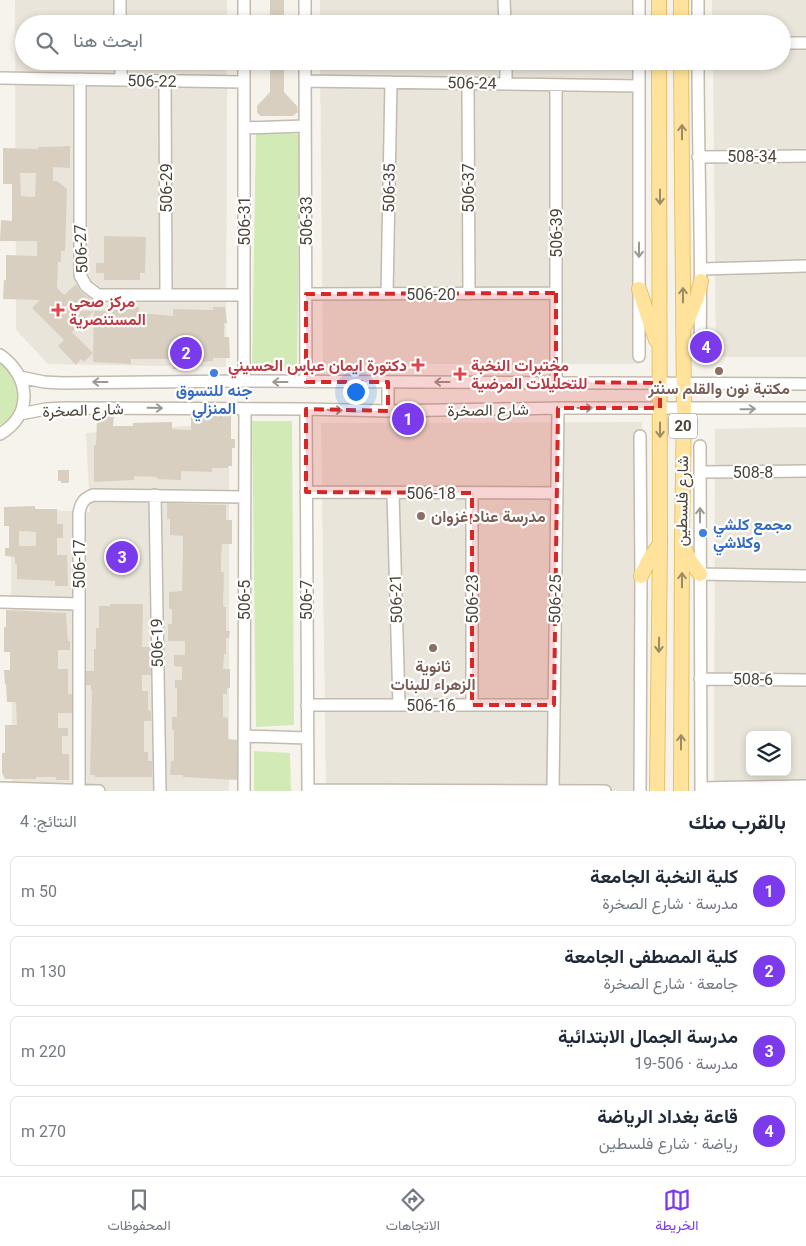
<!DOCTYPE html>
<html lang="ar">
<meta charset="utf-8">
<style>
body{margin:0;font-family:Roboto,Vazirmatn,sans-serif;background:#f6f6f7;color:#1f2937;direction:rtl}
.controls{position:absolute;right:15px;bottom:15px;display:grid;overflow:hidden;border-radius:8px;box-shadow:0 2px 8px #0003}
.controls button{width:45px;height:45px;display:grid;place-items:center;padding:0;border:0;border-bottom:1px solid #e0e1e3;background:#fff;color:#1f2937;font:25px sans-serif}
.you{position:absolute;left:355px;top:391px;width:18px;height:18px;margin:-12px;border:4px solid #fff;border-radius:50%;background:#1a73e8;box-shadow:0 0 0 8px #1a73e833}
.badge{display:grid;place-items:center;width:32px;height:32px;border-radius:50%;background:#7c3aed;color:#fff;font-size:16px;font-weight:700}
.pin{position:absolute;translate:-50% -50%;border:2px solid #fff;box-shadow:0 1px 5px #0006}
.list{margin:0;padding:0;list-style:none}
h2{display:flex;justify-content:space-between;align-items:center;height:65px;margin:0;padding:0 20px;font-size:21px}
h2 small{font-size:16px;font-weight:400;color:#747a83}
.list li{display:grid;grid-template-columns:32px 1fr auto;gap:15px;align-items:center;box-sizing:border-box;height:70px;margin:0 10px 10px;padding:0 10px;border:1px solid #e0e1e3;border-radius:8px}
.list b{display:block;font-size:19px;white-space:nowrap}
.list p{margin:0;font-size:16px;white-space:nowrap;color:#747a83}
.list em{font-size:16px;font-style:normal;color:#747a83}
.icon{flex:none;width:28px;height:28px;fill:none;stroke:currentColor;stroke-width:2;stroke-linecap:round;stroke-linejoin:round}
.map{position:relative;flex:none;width:806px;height:791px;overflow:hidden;direction:ltr}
.search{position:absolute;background:#fff;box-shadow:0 2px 8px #0003;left:15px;right:15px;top:15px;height:55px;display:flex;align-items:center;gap:12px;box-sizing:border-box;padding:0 18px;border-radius:28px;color:#747a83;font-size:19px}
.sheet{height:385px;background:#fff}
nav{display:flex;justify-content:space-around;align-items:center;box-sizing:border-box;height:70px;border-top:1px solid #e0e1e3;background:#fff;font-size:14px;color:#747a83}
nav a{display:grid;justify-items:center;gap:2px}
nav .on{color:#7c3aed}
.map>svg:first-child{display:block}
</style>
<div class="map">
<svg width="806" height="791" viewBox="0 0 806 791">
<rect width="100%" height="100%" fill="#f6f3ec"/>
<path fill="#eae5da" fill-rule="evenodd" d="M15,0H227V24H24V61H227L226,367L48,364L16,330Z
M320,0H639V24H320Z
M712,0H806V357H716L713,61H782V24H712Z
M320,61H639V364H323Z
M642,422L636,791H326L321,423Z
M229,423V791H12L11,508L90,512L86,433Z
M806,427V791H714L715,429ZM750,735H787V772H750Z"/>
<path fill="#d2eab5" d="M256,133L300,134L297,370L252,369Z
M0,363C20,380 27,411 0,425Z
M252,421H292L294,725L256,727Z
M254,751L290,753L291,791H254Z"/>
<path fill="#d8cfc1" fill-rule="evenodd" d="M270,0H284V24H270Z
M270,61H284V92L297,106L298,112L293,116H260L257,112V106L270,92Z
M70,146V168L53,167V181H57L67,189L65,251H61V262H58L57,288L64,295L76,284L81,292L92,300L81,311H94L72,332L93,353L84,362L81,359L76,365L58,346L64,340L32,308L40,300L3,299L4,280H6V255L37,256V241H0L1,220L12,221V184H3V148L38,149V147ZM20,173H36L35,197L21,196Z
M104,236L146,237L145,273H140V280H104V273H96V263H104Z
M122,306L139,307V311L141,313L173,316V309L213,310V307H225L227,323H224V337H229L230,358H213V361L194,362L195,369H173L172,359H131V364L93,362L94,311H112V307L122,308Z
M100,416H114L113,426H133V423L172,422V429L191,430V416H231V439H235V448H232V466H228V468H212V472L181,471V480L157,479V477L134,476V480L94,482V445H96L97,417H100Z
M58,470H69V483H61V481H58Z
M167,503L226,505V520H232V544H222L221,558V572H224L223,604L224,607H226V631H230L229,638H226V654H224L223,669H230V688H227V694H223V717L228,718V739L237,740V780L183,777V775H170L171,761H174V730H172V717H177V688H175V680H182V667L174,666V655H185V641H168V624H172V609H169V592L182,591L183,548V536L170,535V519H167Z
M35,506V509H57V524H63V538H57V555H67L68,586H55V581L17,579V564H15V557L5,556V548H9V526H4V507ZM19,531L36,532V546H19Z
M110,604H143L142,647H150L151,675H142V691H148V710L151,711V721H144V752H148V761H152V777H95V775H90L92,690H91V685H86V671H94V649H96V628H99V606H110Z
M6,610L66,613L68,641H70V650H58V669H68V694H72V713H58V728H68V736H62V754H69V780H56V777H36V779H5L2,773V753H5V725H17L16,702H7L6,684H5L4,670H10V652H4V627H6Z"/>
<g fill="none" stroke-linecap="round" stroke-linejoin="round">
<g stroke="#c2bbae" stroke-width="14">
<path id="minor" d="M120,0V24
M244,0V24
M305,0V24
M504,0L505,24
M698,0V24
M639,24V0
M782,43H806
M121,61V80
M244,61V381
M305,61L306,382
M506,61V84
M639,61V356
M698,61C698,156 702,251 700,345
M0,78L244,82
M80,79V275L86,286L98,295H244
M165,81L166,295
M305,81L639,86
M468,83L469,294
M244,128L305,126
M698,157L806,156
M702,269L806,266
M306,294L556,293
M387,294L391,82
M0,355C30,376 34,414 0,434
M20,377L44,382L63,383L244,381L806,384
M556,382V85
M306,409L308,791
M388,411V382
M20,414L46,409L65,408L306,409L388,411L558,408H806
M640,436L641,576L640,791
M700,446L701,791
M700,472L806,471
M306,492L557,493
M393,493L399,705
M155,495L160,791
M700,574L806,576
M0,602L79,604
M700,679L806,680
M307,705H554
M472,705V493
M244,736L307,738
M0,788L99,791
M701,788L806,786
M308,790L605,791
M553,790L558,408
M79,791V513C81,503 83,499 93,495L244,497
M244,791L245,409"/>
</g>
<g stroke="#e6c16a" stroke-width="16">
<path id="major" d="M659,0V24
M681,0V24
M681,61L684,409L682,540L681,791
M639,289L656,340
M686,324L697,297L701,281
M684,547L690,561L700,574
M641,576L650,558L660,544
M657,791L660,544L659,61"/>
</g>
<use href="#minor" stroke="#fff" stroke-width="11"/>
<use href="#major" stroke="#ffe39c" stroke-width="14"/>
</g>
<defs><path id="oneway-shaft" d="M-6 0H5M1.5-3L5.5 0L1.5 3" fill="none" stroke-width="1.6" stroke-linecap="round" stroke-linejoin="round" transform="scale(1.25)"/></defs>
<g stroke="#9c8c66">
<use href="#oneway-shaft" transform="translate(682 132) rotate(-90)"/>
<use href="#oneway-shaft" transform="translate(660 197) rotate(90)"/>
<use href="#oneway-shaft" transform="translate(683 295) rotate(-90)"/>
<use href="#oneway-shaft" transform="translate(660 430) rotate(90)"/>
<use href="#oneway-shaft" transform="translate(682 580) rotate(-90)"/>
<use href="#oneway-shaft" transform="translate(659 645) rotate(91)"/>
<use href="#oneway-shaft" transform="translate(681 742) rotate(-90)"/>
</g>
<g stroke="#9c9892">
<use href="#oneway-shaft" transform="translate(639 250) rotate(90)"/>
<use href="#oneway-shaft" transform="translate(100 382) rotate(180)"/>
<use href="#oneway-shaft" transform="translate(280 382) rotate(-180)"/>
<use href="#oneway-shaft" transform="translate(442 382) rotate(-180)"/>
<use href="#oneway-shaft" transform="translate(155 408) rotate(1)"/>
<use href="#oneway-shaft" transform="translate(585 408)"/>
<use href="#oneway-shaft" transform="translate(748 409) rotate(-1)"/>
<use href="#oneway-shaft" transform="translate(335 410) rotate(2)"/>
<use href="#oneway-shaft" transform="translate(700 515) rotate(-90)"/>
</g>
<path fill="#d62828" fill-opacity="0.2" stroke="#d62828" stroke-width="4" stroke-dasharray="10 6" stroke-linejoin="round" d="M556,293V382L660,383V408H558L554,705H472V493L306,492V409L388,411V382H306V294Z"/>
<g fill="#e0444e" stroke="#fff" stroke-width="2">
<path d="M55.5 302.5h5v5h5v5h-5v5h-5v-5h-5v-5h5z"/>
<path d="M415.5 357.5h5v5h5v5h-5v5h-5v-5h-5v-5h5z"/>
<path d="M457.5 366.5h5v5h5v5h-5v5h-5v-5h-5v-5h5z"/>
</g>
<g fill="#8d6e63" stroke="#fff" stroke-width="2">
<circle cx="719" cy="371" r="5"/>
<circle cx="421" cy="516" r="5"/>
<circle cx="433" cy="648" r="5"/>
</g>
<g fill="#3f7fe0" stroke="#fff" stroke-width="2">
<circle cx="214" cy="373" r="5"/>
<circle cx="703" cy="533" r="5"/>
</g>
<g text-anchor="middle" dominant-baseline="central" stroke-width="4.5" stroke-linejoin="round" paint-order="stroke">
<rect fill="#fff" stroke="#817c74" stroke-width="1" x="669" y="413.5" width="28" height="25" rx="4"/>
<g font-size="15" font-weight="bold" fill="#4b4439">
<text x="683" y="426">20</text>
</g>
<g font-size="16" fill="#4b4439" stroke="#fff">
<text transform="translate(152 81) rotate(1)">506-22</text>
<text transform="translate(472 83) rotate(1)">506-24</text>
<text x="752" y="156">508-34</text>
<text transform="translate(166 188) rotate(-90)">506-29</text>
<text transform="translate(389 188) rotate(-89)">506-35</text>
<text transform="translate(468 188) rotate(-90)">506-37</text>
<text transform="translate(244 221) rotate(-90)">506-31</text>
<text transform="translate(306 221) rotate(-90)">506-33</text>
<text transform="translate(556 233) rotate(-90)">506-39</text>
<text transform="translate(81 249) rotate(-93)">506-27</text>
<text x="431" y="294">506-20</text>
<text transform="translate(83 410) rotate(-2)">شارع الصخرة</text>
<text transform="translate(488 410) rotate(-1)">شارع الصخرة</text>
<text x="753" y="472">508-8</text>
<text x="431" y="493">506-18</text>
<text transform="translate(682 501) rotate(-89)">شارع فلسطين</text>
<text transform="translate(79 564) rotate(-90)">506-17</text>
<text transform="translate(396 599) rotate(-92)">506-21</text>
<text transform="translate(472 599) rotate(-90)">506-23</text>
<text transform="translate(555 599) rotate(-89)">506-25</text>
<text transform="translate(244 600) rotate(-90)">506-5</text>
<text transform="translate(306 600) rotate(-90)">506-7</text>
<text transform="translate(157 643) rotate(-91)">506-19</text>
<text transform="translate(753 679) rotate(1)">508-6</text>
<text x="431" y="705">506-16</text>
</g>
<g font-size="16" font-weight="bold" fill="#be3a42" stroke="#fff" text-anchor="start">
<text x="69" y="301">مركز صحي<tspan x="69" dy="18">المستنصرية</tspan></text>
<text x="407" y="365" text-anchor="end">دكتورة ايمان عباس الحسيني</text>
<text x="471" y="365">مختبرات النخبة<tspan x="471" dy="18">للتحليلات المرضية</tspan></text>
</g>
<g font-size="16" font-weight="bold" fill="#785e54" stroke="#fff">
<text x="719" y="388">مكتبة نون والقلم سنتر</text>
<text x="431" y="516" text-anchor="start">مدرسة عناد غزوان</text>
<text x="433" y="666">ثانوية<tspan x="433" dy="18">الزهراء للبنات</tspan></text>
</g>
<g font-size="16" font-weight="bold" fill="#366cbe" stroke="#fff">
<text x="214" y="390">جنه للتسوق<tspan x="214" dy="18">المنزلي</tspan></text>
<text x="713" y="524" text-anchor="start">مجمع كلشي<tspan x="713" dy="18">وكلاشي</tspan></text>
</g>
</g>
</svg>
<div class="controls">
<button><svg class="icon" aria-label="layers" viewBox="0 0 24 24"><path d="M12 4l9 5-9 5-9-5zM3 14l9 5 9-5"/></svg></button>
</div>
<div class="you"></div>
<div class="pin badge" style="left:408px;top:419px">1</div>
<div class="pin badge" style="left:186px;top:353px">2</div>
<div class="pin badge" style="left:122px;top:557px">3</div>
<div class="pin badge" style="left:706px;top:347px">4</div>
<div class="search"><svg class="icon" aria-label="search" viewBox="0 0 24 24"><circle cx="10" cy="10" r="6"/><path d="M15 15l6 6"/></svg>ابحث هنا</div>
</div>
<section class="sheet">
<h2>بالقرب منك<small>النتائج: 4</small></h2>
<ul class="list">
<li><span class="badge">1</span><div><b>كلية النخبة الجامعة</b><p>مدرسة · شارع الصخرة</p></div><em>50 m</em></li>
<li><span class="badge">2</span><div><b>كلية المصطفى الجامعة</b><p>جامعة · شارع الصخرة</p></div><em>130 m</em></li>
<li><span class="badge">3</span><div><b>مدرسة الجمال الابتدائية</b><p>مدرسة · 506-19</p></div><em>220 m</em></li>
<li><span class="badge">4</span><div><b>قاعة بغداد الرياضة</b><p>رياضة · شارع فلسطين</p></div><em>270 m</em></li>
</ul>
</section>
<nav>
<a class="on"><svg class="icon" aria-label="map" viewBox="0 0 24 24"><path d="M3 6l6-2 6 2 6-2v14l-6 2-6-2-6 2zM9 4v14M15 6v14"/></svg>الخريطة</a>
<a><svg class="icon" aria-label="directions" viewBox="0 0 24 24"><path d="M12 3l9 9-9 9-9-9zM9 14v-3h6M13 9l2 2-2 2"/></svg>الاتجاهات</a>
<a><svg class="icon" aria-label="saved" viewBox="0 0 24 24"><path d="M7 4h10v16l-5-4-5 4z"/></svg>المحفوظات</a>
</nav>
